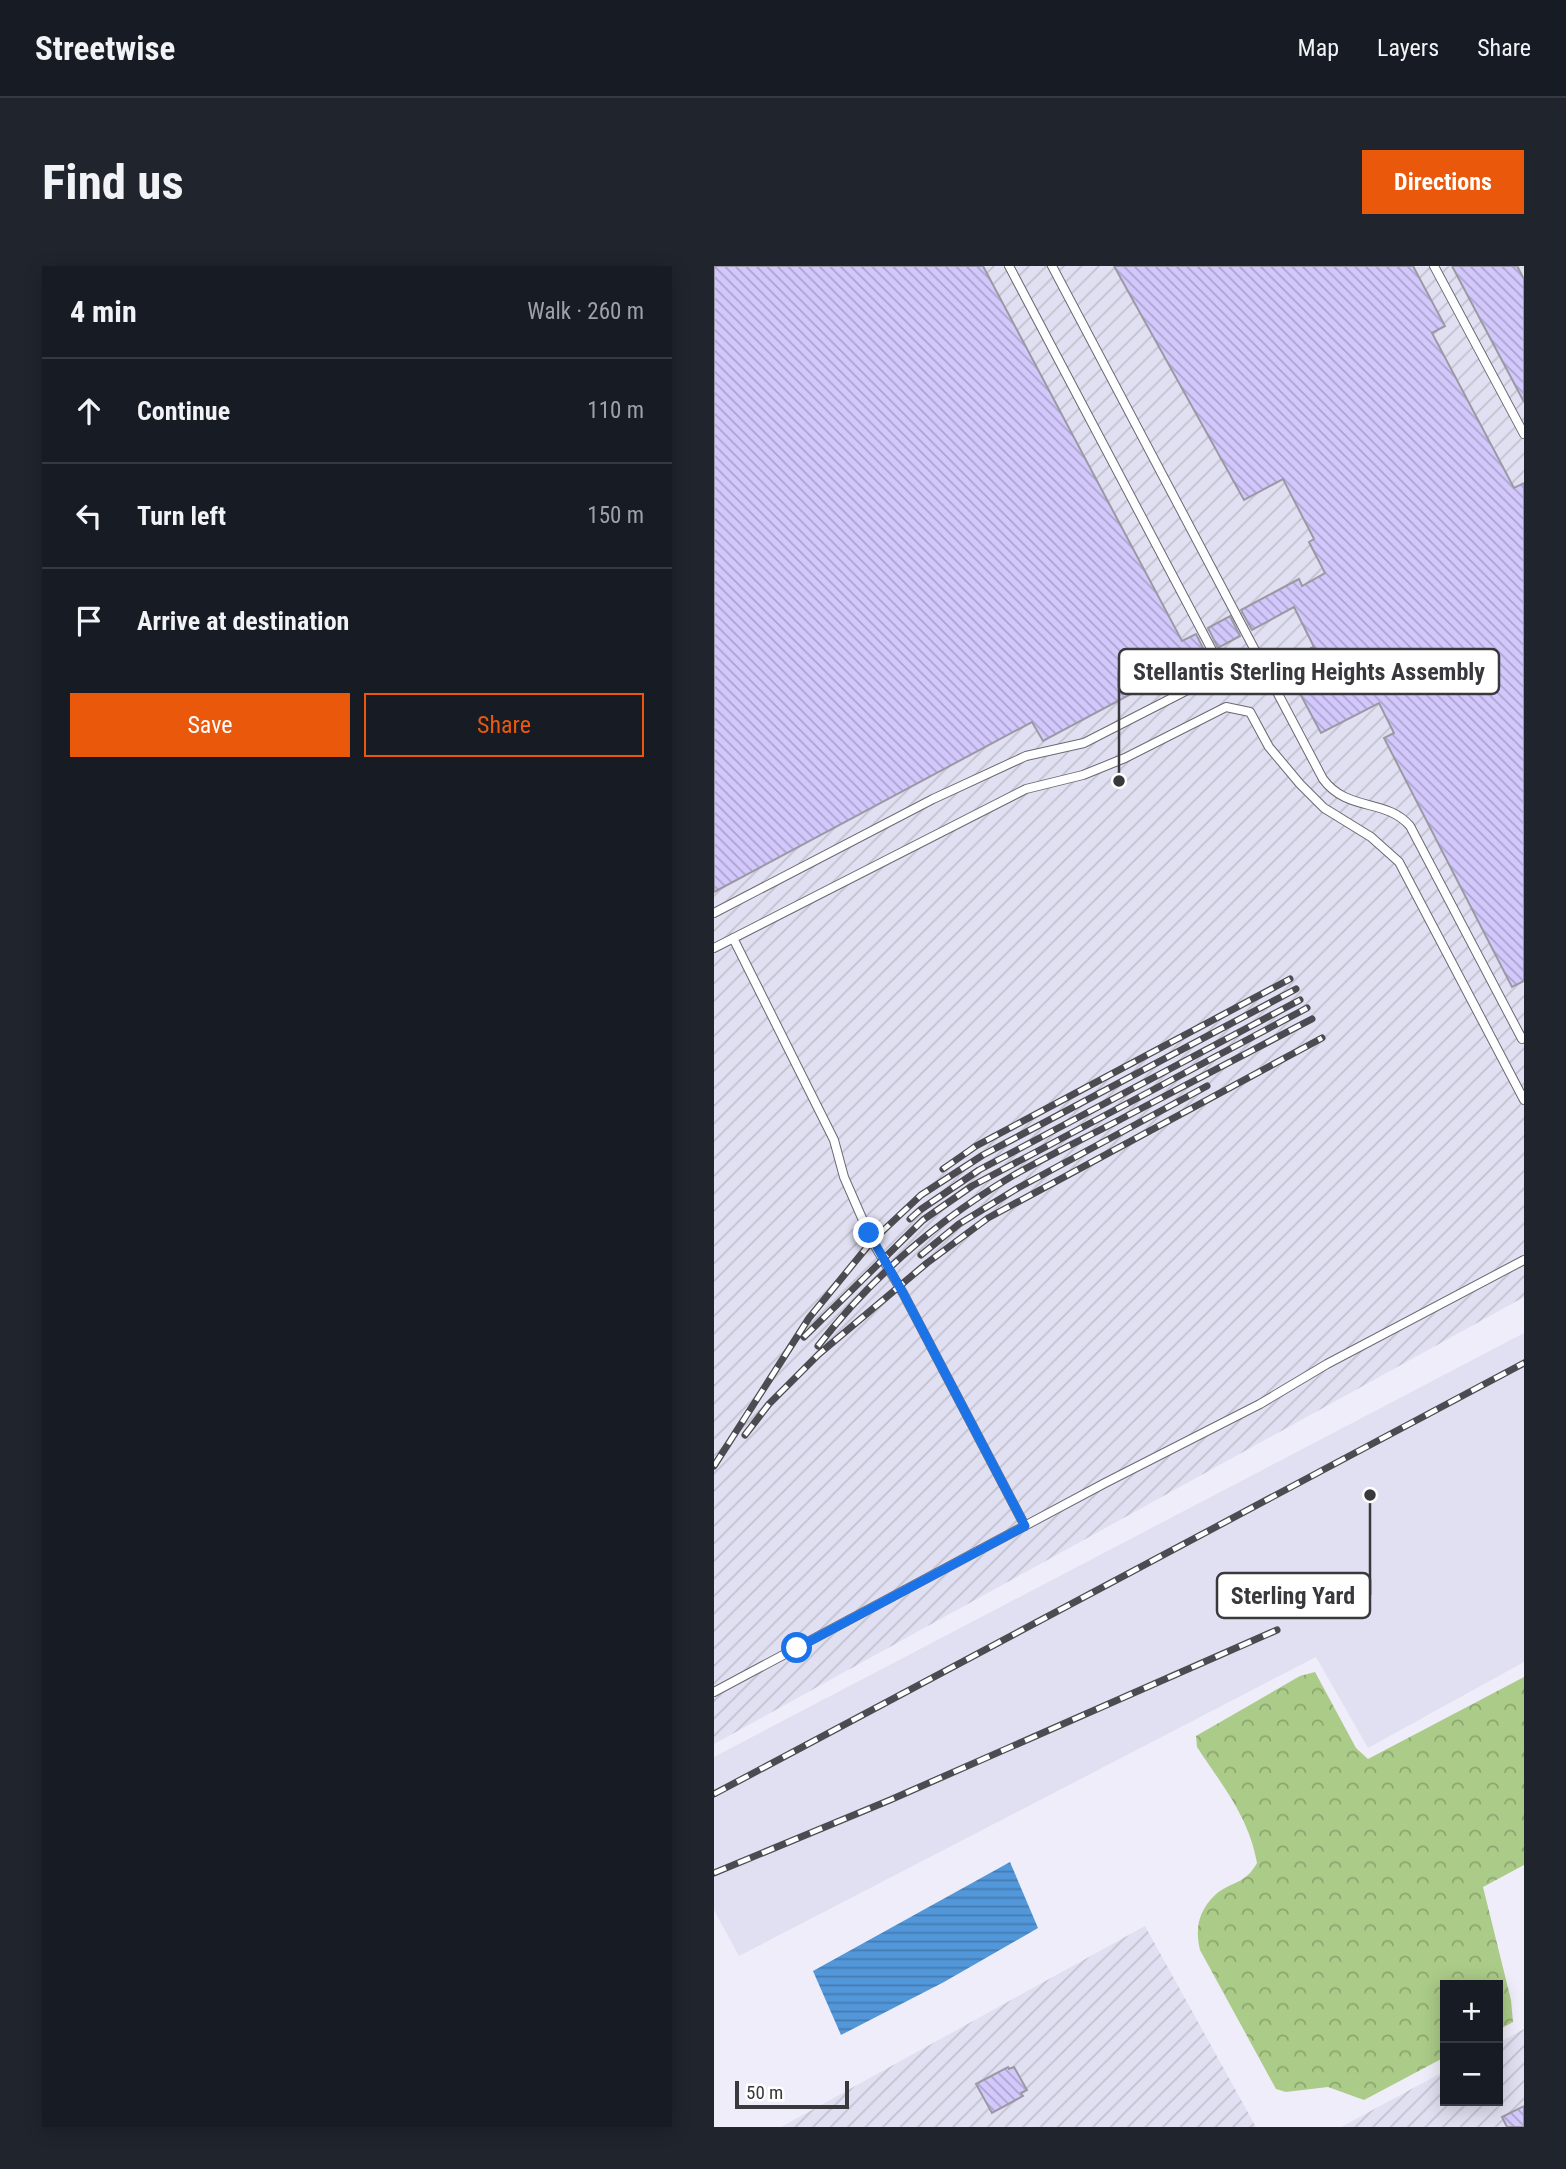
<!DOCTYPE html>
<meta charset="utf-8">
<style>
body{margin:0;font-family:"Roboto Condensed",sans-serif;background:#20242c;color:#f1f3f6}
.controls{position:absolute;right:21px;bottom:21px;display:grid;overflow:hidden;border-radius:0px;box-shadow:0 4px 18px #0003}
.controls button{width:63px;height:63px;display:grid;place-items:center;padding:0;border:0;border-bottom:2px solid #363941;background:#171b24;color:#f1f3f6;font:35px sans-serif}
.scale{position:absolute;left:21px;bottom:18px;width:114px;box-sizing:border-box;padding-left:7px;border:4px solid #39383d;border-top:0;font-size:19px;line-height:24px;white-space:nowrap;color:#39383d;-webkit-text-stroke:5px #fff;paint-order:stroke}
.stop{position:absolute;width:21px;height:21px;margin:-16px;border:5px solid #1a73e8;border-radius:50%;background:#fff}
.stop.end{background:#1a73e8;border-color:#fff;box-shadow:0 2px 7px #0008}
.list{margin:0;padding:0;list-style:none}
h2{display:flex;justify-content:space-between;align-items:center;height:91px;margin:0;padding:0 28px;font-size:30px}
h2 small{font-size:23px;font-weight:400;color:#9ea1a6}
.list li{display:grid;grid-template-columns:46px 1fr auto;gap:21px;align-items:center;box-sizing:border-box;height:105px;padding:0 28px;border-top:2px solid #363941}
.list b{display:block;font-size:26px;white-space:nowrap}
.list em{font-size:23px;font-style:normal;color:#9ea1a6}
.actions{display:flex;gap:14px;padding:21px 28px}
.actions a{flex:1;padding:16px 0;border:2px solid #ea580c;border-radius:0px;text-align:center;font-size:24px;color:#ea580c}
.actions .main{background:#ea580c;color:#fff}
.icon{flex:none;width:38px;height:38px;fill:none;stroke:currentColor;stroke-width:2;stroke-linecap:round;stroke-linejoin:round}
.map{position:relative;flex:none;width:810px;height:1861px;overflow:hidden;border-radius:0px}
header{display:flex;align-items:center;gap:42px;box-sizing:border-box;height:98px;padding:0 35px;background:#171b24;border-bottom:2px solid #363941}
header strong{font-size:33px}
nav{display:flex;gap:38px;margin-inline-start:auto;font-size:24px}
.intro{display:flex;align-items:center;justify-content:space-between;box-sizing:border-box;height:168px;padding:0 42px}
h1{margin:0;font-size:49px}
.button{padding:18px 32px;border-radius:0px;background:#ea580c;color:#fff;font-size:24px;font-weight:700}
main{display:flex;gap:42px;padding:0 42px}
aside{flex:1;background:#171b24;border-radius:0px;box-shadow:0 4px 18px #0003}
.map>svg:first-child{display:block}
</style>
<header>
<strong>Streetwise</strong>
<nav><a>Map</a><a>Layers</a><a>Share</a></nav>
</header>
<div class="intro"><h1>Find us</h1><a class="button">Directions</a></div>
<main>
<aside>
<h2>4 min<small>Walk · 260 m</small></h2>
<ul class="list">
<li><svg class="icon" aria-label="ahead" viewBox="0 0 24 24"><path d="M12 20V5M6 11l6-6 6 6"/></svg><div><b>Continue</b></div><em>110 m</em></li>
<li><svg class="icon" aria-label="left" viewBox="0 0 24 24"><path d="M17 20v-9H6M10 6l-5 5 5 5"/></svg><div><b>Turn left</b></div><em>150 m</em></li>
<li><svg class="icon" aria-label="arrive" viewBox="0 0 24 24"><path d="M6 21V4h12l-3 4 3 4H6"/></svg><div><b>Arrive at destination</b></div></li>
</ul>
<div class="actions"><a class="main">Save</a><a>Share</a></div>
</aside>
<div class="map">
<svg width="810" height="1861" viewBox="0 0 810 1861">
<defs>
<pattern id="industrial-furrows" width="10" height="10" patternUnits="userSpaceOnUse" patternTransform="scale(1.75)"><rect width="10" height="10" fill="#e1e0f2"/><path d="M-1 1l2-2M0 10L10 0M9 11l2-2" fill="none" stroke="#c2c1d0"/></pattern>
<pattern id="forest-crowns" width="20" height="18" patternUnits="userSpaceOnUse" patternTransform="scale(1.75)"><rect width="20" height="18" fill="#abcb88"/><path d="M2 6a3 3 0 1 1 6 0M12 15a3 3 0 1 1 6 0" fill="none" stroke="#8ca670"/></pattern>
<pattern id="water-rules" width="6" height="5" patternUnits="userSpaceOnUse" patternTransform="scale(1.75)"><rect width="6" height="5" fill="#5297d9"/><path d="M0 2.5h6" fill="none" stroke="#457cb1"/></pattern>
<pattern id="building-back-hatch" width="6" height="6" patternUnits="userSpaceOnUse" patternTransform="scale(1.75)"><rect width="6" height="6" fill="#d3c8fc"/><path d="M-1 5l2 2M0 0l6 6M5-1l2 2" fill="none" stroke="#aca3cd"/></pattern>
</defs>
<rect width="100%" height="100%" fill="#eeedf9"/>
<path fill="url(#industrial-furrows)" d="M0,0H810V1031L0,1478Z
M431,1660L542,1861H67Z
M810,1763V1861H627L731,1805V1835H784V1777Z"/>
<path fill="#e1e0f2" d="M810,1067V1396L654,1482L602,1391L25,1690L0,1644V1491Z"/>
<path fill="url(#forest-crowns)" d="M601,1406L642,1482L654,1493L810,1411V1599L769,1621L797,1734L799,1756L784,1764V1719H731V1791L650,1834L614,1821L572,1826L562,1823L486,1684C481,1662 484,1646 501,1629C517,1615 531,1619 543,1597C535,1551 508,1519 483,1481L482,1470L586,1410Z"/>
<path fill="url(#water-rules)" d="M296,1596L324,1662L230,1716L127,1769L99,1705Z"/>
<path fill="url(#building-back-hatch)" stroke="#9b99a4" stroke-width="2" d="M0,0H269L468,375L482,368L492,388L329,475L318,456L0,626Z
M400,0H699L731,60L718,67L800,222L810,217V715L798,721L670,472L680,467L665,437L607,467L582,420L609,406L597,382L600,381L580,341L538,364L527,344L585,313L588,320L611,307L595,276L600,273L569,213L530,234Z
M738,0H803L810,13V136Z
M516,350L526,370L504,382L494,362Z
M294,1801L295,1803L300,1801L313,1824L307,1827L309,1830L278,1847L262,1818Z
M810,1840V1861H793L788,1851Z"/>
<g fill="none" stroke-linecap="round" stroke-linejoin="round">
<g stroke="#6a6973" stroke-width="10">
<path id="lane" d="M295,0L509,405
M338,0L609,513C633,546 672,532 696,560L808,773L810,772
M720,0L810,168
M0,647L219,533L312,490L370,477L544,388
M19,672L120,874L130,911L158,975L189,1027L311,1260
M0,682L312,523L369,509L411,492L512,441L536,446L555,481L586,518L610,542L657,571L685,596L810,834
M0,1426L391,1217L546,1138L613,1098L810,994"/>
</g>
<use href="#lane" stroke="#fff" stroke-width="8"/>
<g stroke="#4c4b51" stroke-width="7">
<path id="rail" d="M229,903L262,880L576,713
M196,953L206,944L265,904L586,734
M207,989L245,958L304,922L493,820
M90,1071L209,954L258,920L593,742
M104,1080C158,1011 225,953 300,909C336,889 373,871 409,852C472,819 535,786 598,753
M31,1169L55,1138L105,1088L213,997L274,952L608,772
M0,1200L95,1052L158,975L207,929L269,889L582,723
M0,1528L810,1097
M0,1607L176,1534L563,1364"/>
</g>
<use href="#rail" stroke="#fff" stroke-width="4.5" stroke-dasharray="13" stroke-linecap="butt"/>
</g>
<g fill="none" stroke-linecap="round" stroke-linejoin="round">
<path stroke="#1a73e8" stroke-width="9" d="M83,1382L311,1260L189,1027L155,967"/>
</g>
<path fill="none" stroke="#39383d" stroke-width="2.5" d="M405 515L405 405M656 1229L656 1329"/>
<g fill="#39383d" stroke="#fff" stroke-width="2.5">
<circle cx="405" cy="515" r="7"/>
<circle cx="656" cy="1229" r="7"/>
</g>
<g fill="#fff" stroke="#39383d" stroke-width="2.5">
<rect x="405" y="383" width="380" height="45" rx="7"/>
<rect x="503" y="1307" width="153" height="45" rx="7"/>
</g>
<g font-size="24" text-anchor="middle" font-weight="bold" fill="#39383d">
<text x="595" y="414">Stellantis Sterling Heights Assembly</text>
<text x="579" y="1338">Sterling Yard</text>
</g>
</svg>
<div class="controls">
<button>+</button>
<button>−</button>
</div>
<div class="scale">50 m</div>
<div class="stop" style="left:83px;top:1382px"></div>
<div class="stop end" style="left:155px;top:967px"></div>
</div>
</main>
